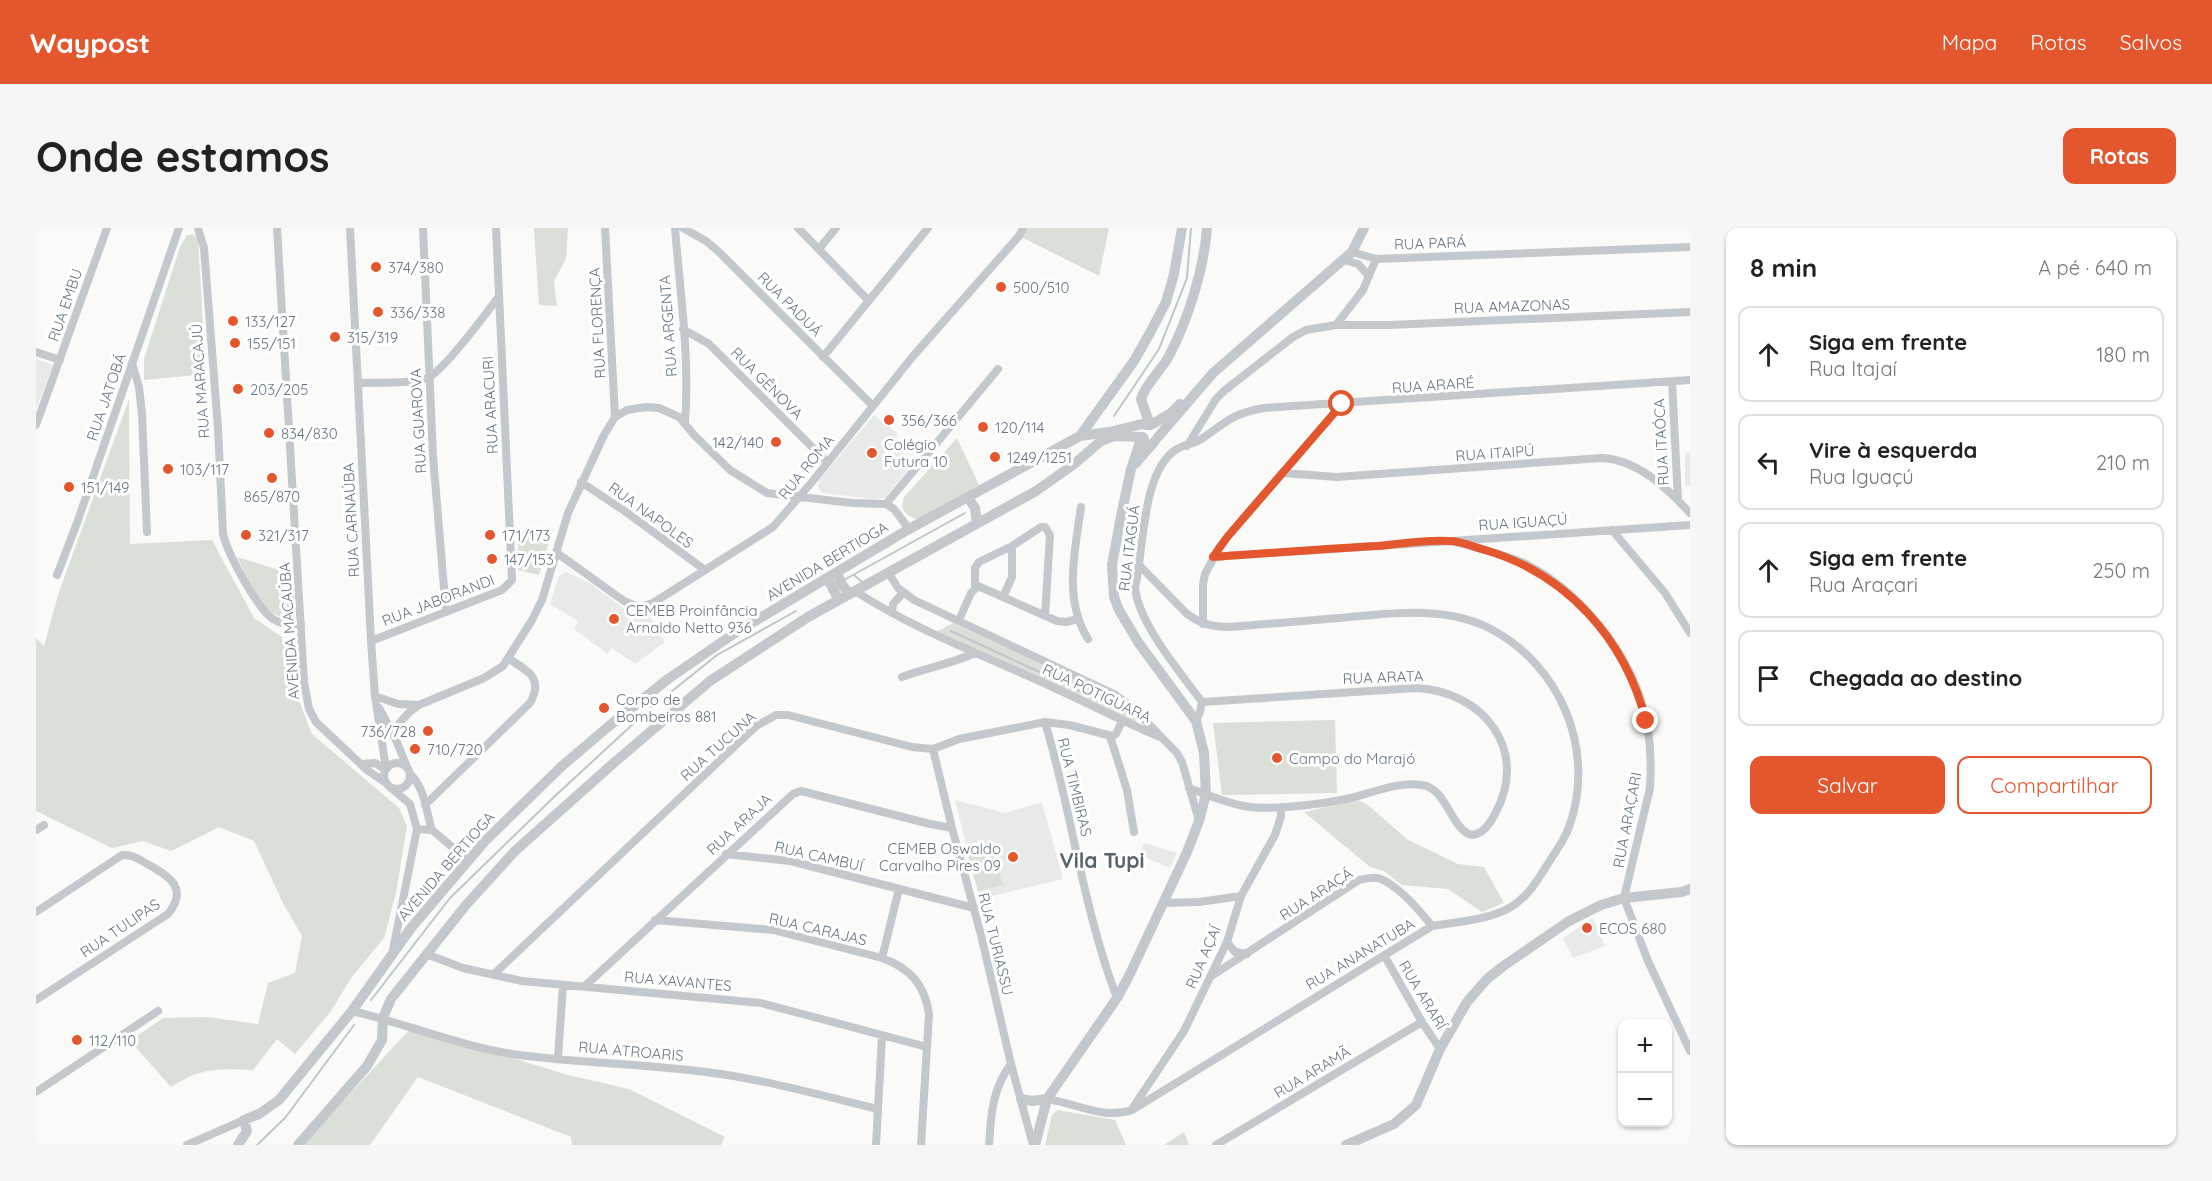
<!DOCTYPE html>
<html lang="pt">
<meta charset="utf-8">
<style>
body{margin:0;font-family:Quicksand,sans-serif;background:#f6f6f6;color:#222}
.controls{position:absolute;right:18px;bottom:18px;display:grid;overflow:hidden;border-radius:12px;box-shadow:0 2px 4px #0004}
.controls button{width:54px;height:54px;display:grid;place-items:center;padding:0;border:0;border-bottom:2px solid #e0e0e0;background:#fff;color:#222;font:30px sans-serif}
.stop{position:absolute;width:18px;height:18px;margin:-14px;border:4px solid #e4572e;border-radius:50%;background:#fff}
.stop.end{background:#e4572e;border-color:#fff;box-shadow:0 2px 6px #0008}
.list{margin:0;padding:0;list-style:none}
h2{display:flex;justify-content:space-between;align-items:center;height:78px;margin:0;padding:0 24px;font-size:26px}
h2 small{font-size:20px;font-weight:400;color:#767676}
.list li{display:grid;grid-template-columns:39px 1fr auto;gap:18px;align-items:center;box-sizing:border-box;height:96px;margin:0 12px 12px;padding:0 12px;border:2px solid #e0e0e0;border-radius:12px}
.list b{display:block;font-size:22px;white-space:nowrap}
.list p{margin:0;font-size:20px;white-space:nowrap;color:#767676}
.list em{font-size:20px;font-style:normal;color:#767676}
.actions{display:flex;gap:12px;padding:18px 24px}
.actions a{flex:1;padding:14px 0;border:2px solid #e4572e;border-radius:12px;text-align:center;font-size:21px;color:#e4572e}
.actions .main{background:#e4572e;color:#fff}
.icon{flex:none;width:33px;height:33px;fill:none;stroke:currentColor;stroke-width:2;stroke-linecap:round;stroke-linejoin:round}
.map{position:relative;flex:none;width:1654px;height:917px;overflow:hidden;border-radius:12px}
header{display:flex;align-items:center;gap:36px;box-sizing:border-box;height:84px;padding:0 30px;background:#e4572e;color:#fff}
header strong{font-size:28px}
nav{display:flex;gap:33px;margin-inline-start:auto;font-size:21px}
.intro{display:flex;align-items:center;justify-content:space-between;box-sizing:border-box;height:144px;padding:0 36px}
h1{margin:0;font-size:42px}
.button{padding:15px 27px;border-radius:12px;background:#e4572e;color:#fff;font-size:21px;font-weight:700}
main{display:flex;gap:36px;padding:0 36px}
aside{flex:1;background:#fff;border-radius:12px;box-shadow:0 2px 4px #0004}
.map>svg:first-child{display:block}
</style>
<header>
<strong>Waypost</strong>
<nav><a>Mapa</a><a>Rotas</a><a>Salvos</a></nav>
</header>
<div class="intro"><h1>Onde estamos</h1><a class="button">Rotas</a></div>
<main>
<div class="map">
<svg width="1654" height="917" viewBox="0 0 1654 917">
<rect width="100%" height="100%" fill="#fafaf8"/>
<path fill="#e8e9e9" d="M0,131L17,137L0,181Z
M838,187L862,206L855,215L878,234L849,270L836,271L786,265L782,258L784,251Z
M1649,224L1654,225V258L1649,257Z
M530,344L552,354L596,386L613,387L629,414L599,436L576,420L572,426L538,401L542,393L514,376L523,348Z
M919,572L969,585L1006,574L1027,651L944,671Z
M1108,615L1141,625L1134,640L1103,627Z
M1557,690L1569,718L1537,730L1527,710Z"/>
<path fill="#dadfd7" d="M498,0H532L530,31L518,53L521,78L503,77Z
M989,0H1073L1063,48L983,8Z
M157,6L162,11L170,146L108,152V131L144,19L151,7Z
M93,171L94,316L176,312L218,390L246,409L260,465L276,506L363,580L371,598L360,665L348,710L315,750L295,783L259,826L241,811L217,842C183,840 163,840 135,859L94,813L127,790L171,789L222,796L232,755L259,745L266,708L248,677L218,613L183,599L135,623L107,613L76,620L0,583V410L8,418L23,364Z
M921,210L943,257L884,291C874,290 870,287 866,279L868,269Z
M517,301L503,347L482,342V303Z
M201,329L256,346L260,382L257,391C227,393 212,350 201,329Z
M917,395L1078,470L1103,494H1098L900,404Z
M1299,492L1301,565L1186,567L1177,495Z
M1322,572L1332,577L1372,612L1422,636L1448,639L1468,675L1446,684L1412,661L1366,657L1348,643L1334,639L1268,584Z
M956,621L967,657L942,663L932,628Z
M376,799L532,847L593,861L689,909L685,917H536L535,909L382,849L334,917H266Z
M1022,882L1079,892L1090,917H1009L1016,887Z
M1148,904L1153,917H1128Z"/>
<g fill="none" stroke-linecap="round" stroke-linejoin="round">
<path stroke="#bbc7cb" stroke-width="2" d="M1078,188L1123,121L1151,50L1155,0
M818,347L826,354
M808,352L929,285
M915,403L1083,481
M335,772L414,670L518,569L610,484L681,427L760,383
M221,917L249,890L318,797"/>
<path stroke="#c3c8cc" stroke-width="8" d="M162,0L168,20L182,200L187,306C192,326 220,379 237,391C246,397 255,396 265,396
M241,0L268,454L273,481L280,494L331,542L350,555
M314,0L335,413L339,468L350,540
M387,0L397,228L410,384
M569,0L579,189
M639,0C644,64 654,130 649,194
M647,0L670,13L683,24L837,178
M762,0L833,73
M783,21L800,0
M1316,24L1340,31L1654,19
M1309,32L1322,36L1333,48
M1300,97L1327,62L1340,31
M647,101L673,116L791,234
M0,124L24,132
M787,129L892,0
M96,135L103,159L106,186L111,304
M1636,153L1642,272
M322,155C342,154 375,157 393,149C408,142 449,87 461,71
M0,197L71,0
M1151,218L1180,171L1188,163L1257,109L1270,102L1300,97H1354L1654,84
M1247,245L1301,249L1566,230C1602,232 1630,259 1654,285
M545,254L590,284L669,342
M850,276L962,141
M1045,279C1039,323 1027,371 1052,411
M1576,302L1629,365L1654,405
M1415,313C1440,320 1466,325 1490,336C1540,361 1586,416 1604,469C1614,498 1616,530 1614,560L1588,670L1612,733L1654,823
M521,325L588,373L602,379L617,375L737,299L776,254L878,127L983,8L987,0
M1177,329L1654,297
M852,344L862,360L878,372L1078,466L1095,478L1141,525L1146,534L1163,593
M21,347L41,295L143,0
M939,359V340L943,334L976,318L1005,299H1009L1014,307L1009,388
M819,363C879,402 947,427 1012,457C1050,474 1086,493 1124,509
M967,369L976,349V318
M856,385L857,376L867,365
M923,392L935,365L942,358L1021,393L1030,394L1042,391
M1167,396V356L1169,346L1184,318L1306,176
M335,413L466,362L476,352L460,0
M866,449C890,440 915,436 939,425
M339,468L362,476L383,477L448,450L467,438L496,392L506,372L532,285L568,207L579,189L591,182L610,179L623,180L643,189L659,208L694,242L731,265L816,275L850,276L858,281L873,301
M343,480L358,507L371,539
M1160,493L1164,484L1166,474C1144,444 1103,396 1099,360C1108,323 1105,243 1141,221C1149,216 1159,216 1167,210C1193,192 1196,186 1228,180L1654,152
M1009,494C1036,585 1047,681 1081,770
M358,507C362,494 371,485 383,477
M1074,508L1091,562L1098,604
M897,521L916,600L945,707L975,836L997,917
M348 548a13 13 0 1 1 26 0a13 13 0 1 1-26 0Z
M326,536L339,535L349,541
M374,546C389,560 390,583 396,602
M355,560L374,576L381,601L357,722
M1153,560C1172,567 1192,576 1214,579C1237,582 1286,576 1310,571C1335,566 1360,553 1386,557C1411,560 1415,602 1436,607C1448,605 1453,597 1459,586C1494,523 1448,463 1380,460L1166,474
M389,577L494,475C508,450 492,443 473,431
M381,601L396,602L433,633
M0,602L8,597
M690,626L754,633L938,680
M1127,675L1163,674L1205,668
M0,684L86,627C97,626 104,632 113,637C135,649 152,661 132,686L0,772
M619,692L737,702L846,730C874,740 889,757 893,786L885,917
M1191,714L1199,724L1211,726
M390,726L427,740L486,753L725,775L891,819
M1348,727L1386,794L1404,821
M846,730L863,661
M457,747L720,498L740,487H752L876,519L897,521L923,511L1009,494L1033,497L1076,508L1080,506L1086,493
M1174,749L1323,652C1330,650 1336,649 1342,650C1361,656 1384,683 1396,698
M549,758L757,566L765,563L894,596L916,600
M316,783C372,796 425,819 483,827C552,836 622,836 691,847C742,855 792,869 841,881
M522,830L527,757
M0,864L122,783
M1011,871C1040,875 1067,892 1096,882L1396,698C1421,694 1453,692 1475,679C1492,669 1503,650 1513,634C1520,623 1529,611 1533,599C1561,522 1524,435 1451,399C1405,377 1351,386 1303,390C1266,393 1230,396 1194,399C1177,399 1164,396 1150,385L1104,338
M1096,881L1148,803L1191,714L1205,668L1239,607L1245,588V579
M151,917L208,892
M840,917L846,808
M953,917C955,887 956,861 975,836
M1180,917L1386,794"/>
<path stroke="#c3c8cc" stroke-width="10" d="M1114,197L1105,171C1110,155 1125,143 1133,128C1152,92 1168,41 1171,0
M1115,197L1135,185L1144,176
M1044,208L1073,204L1106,196L1112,197
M1122,209L1177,145L1316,24L1328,0
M1099,236L1119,213
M932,270L939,280L941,295
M801,344L805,355L813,366
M791,350L803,372
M985,871L996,873L1011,871
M202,917L211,903L208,892L223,886L243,872L316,783L375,700L449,613L526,538L573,498L632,451L699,405L873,301L1044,208L1098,133L1115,103L1130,74L1138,46L1146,0
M262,917L331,838L346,812L347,790L355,771L430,677L479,623L580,533L674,453L772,389L1000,263L1037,237L1065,213L1078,208L1107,209
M999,917L1011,871L1081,770L1093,748L1151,624L1163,593L1170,566L1168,525L1160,493L1102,414L1083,382L1078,369L1076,337L1086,283L1095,241L1103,217L1108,211
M1310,917L1358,896L1380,877L1404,821L1431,774L1451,751L1466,739L1533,693L1565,677L1588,670L1646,664L1654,661"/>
</g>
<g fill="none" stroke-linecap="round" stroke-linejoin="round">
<path stroke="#e4572e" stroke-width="8" d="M1306,176L1192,308L1177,329C1232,325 1287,321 1341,318C1365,316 1390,311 1414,313C1425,313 1438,319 1449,322C1531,346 1589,411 1610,493"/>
</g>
<g fill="#e4572e" stroke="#fff" stroke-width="2">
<circle cx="340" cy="39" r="6"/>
<circle cx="965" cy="59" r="6"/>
<circle cx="342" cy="84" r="6"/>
<circle cx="197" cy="93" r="6"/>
<circle cx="299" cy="109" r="6"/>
<circle cx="199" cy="115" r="6"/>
<circle cx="202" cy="161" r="6"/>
<circle cx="853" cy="192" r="6"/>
<circle cx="947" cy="199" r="6"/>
<circle cx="233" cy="205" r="6"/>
<circle cx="740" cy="214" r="6"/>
<circle cx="836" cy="225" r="6"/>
<circle cx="959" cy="229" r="6"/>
<circle cx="132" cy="241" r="6"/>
<circle cx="236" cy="250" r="6"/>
<circle cx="33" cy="259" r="6"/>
<circle cx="210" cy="307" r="6"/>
<circle cx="454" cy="307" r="6"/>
<circle cx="456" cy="331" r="6"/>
<circle cx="578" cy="391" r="6"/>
<circle cx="568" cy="480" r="6"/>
<circle cx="392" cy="503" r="6"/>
<circle cx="379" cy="521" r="6"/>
<circle cx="1241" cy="530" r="6"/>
<circle cx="977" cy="629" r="6"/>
<circle cx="1551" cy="700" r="6"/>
<circle cx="41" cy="812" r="6"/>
</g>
<g text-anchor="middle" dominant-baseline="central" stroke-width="6" stroke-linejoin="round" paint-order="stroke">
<g font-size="15" fill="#657683" stroke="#fff">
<text transform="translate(1394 15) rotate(-2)">RUA PARÁ</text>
<text transform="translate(754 76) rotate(45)">RUA PADUÁ</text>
<text transform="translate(29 77) rotate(-71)">RUA EMBU</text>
<text transform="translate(1476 78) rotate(-2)">RUA AMAZONAS</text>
<text transform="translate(561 95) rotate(-93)">RUA FLORENÇA</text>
<text transform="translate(632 98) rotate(-94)">RUA ARGENTA</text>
<text transform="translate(164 153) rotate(-94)">RUA MARACAJÚ</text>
<text transform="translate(731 155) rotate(45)">RUA GÊNOVA</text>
<text transform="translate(1397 157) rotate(-4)">RUA ARARÉ</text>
<text transform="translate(70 169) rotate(-71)">RUA JATOBÁ</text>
<text transform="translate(454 177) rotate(-93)">RUA ARACURI</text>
<text transform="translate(382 193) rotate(-93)">RUA GUAROVA</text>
<text transform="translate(1625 214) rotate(-93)">RUA ITAÓCA</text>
<text transform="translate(1459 225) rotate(-4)">RUA ITAIPÚ</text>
<text transform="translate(770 239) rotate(-51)">RUA ROMA</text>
<text transform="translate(615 287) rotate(36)">RUA NAPOLES</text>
<text transform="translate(315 292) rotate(-93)">RUA CARNAÚBA</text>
<text transform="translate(1487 294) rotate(-4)">RUA IGUAÇÚ</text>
<text transform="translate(1093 320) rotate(-83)">RUA ITAGUÁ</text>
<text transform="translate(791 333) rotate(-31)">AVENIDA BERTIOGA</text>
<text transform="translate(402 372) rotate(-21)">RUA JABORANDI</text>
<text transform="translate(253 403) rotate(-94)">AVENIDA MACAÚBA</text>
<text transform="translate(1347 449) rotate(-2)">RUA ARATA</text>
<text transform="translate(1061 465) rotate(25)">RUA POTIGUARA</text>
<text transform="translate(682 518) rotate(-42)">RUA TUCUNA</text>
<text transform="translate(1039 559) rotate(76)">RUA TIMBIRAS</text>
<text transform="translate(1591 592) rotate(-79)">RUA ARAÇARI</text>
<text transform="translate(703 596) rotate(-43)">RUA ARAJA</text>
<text transform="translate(783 628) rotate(13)">RUA CAMBUÍ</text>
<text transform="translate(410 638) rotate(-49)">AVENIDA BERTIOGA</text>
<text transform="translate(1280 666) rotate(-33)">RUA ARAÇÁ</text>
<text transform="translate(84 700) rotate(-34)">RUA TULIPAS</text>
<text transform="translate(782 701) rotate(13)">RUA CARAJAS</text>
<text transform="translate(960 716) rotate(76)">RUA TURIASSU</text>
<text transform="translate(1324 726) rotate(-31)">RUA ANANATUBA</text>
<text transform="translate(1167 729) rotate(-67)">RUA AÇAÍ</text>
<text transform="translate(642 753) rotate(5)">RUA XAVANTES</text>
<text transform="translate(1387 767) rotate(59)">RUA ARARÍ</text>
<text transform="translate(595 823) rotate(5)">RUA ATROARIS</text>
<text transform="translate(1276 844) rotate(-31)">RUA ARAMÃ</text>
</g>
<g font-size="15" fill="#657683" stroke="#fff" text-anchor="start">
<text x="352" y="39">374/380</text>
<text x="977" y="59">500/510</text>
<text x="354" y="84">336/338</text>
<text x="209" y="93">133/127</text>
<text x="311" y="109">315/319</text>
<text x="211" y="115">155/151</text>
<text x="214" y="161">203/205</text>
<text x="865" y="192">356/366</text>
<text x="959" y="199">120/114</text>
<text x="245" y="205">834/830</text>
<text x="728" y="214" text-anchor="end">142/140</text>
<text x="848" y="216">Colégio<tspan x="848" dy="17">Futura 10</tspan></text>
<text x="971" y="229">1249/1251</text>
<text x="144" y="241">103/117</text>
<text x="45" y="259">151/149</text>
<text x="236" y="268" text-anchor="middle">865/870</text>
<text x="222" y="307">321/317</text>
<text x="466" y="307">171/173</text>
<text x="468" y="331">147/153</text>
<text x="590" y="382">CEMEB Proinfância<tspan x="590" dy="17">Arnaldo Netto 936</tspan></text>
<text x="580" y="471">Corpo de<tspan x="580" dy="17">Bombeiros 881</tspan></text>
<text x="380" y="503" text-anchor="end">736/728</text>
<text x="391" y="521">710/720</text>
<text x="1253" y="530">Campo do Marajó</text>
<text x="965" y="620" text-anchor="end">CEMEB Oswaldo<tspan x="965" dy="17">Carvalho Pires 09</tspan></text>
<text x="1563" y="700">ECOS 680</text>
<text x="53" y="812">112/110</text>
</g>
<g font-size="21" font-weight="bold" fill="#57646e" stroke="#fff">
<text x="1066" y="632">Vila Tupi</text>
</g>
</g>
</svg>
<div class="controls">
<button>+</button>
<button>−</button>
</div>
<div class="stop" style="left:1306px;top:176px"></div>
<div class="stop end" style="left:1610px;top:493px"></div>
</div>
<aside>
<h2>8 min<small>A pé · 640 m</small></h2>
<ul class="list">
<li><svg class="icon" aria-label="ahead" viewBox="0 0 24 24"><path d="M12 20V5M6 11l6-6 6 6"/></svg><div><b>Siga em frente</b><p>Rua Itajaí</p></div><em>180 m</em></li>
<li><svg class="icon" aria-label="left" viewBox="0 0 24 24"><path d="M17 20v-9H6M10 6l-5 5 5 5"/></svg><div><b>Vire à esquerda</b><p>Rua Iguaçú</p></div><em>210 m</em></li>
<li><svg class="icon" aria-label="ahead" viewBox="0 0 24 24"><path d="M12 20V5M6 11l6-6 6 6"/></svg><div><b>Siga em frente</b><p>Rua Araçari</p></div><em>250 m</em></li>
<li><svg class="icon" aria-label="arrive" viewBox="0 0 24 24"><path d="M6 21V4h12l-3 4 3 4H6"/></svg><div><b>Chegada ao destino</b></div></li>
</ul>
<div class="actions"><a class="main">Salvar</a><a>Compartilhar</a></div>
</aside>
</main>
